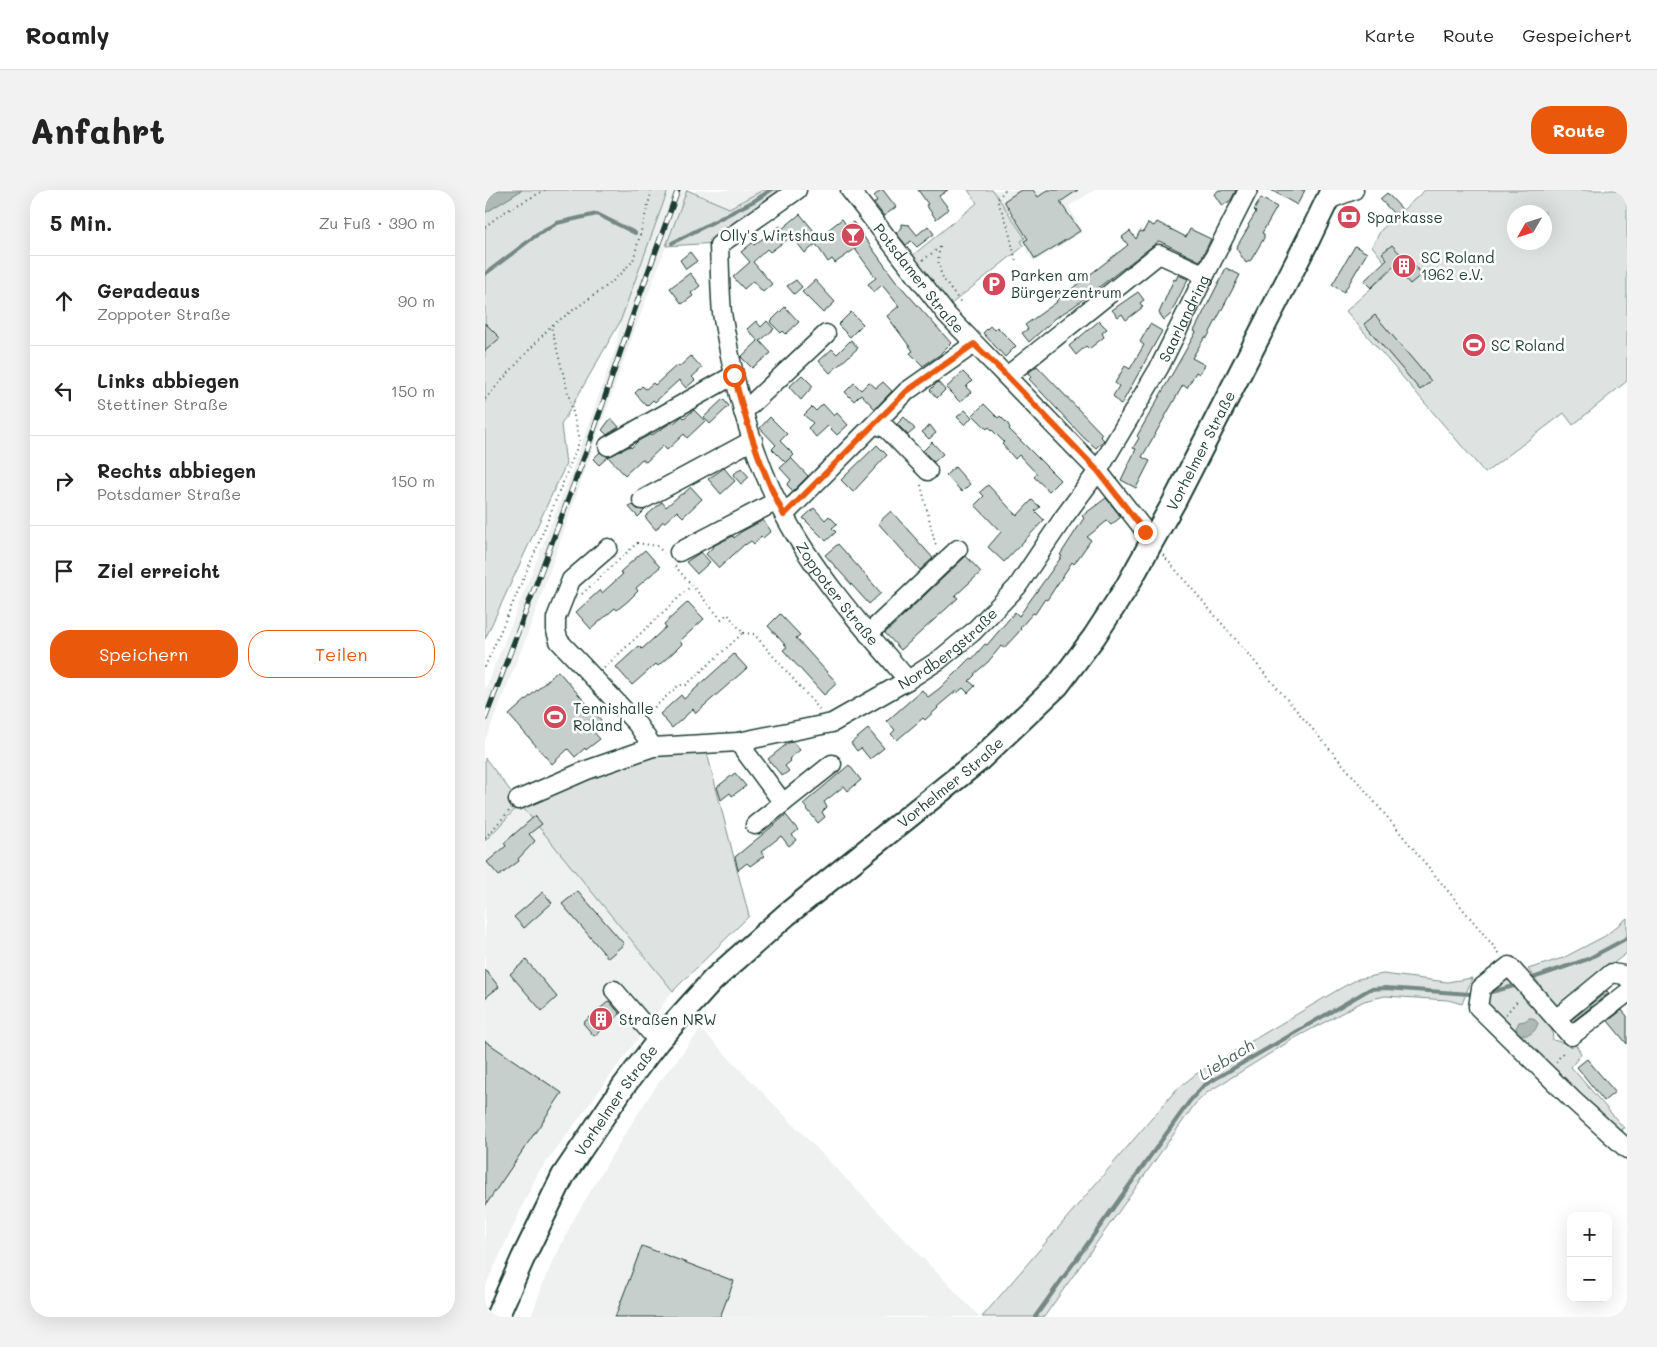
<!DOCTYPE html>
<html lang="de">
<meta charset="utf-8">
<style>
body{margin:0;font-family:Mali,sans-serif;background:#f2f2f2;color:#222}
.controls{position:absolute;right:15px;bottom:15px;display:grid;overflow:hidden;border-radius:10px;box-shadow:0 5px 20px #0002}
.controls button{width:45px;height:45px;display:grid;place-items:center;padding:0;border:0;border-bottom:1px solid #e0e0e0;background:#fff;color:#222;font:25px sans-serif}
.compass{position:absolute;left:1022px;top:15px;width:45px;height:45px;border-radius:50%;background:#fff;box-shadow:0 5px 20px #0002;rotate:231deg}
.stop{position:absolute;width:15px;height:15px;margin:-11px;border:4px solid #ea580c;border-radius:50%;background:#fff}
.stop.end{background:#ea580c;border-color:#fff;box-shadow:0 1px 5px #0008}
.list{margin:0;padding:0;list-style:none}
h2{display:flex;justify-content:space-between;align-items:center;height:65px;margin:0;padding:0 20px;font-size:21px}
h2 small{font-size:16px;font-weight:400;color:#767676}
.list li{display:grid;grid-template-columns:32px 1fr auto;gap:15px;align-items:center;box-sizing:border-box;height:90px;padding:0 20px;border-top:1px solid #e0e0e0}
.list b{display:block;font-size:19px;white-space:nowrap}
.list p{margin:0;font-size:16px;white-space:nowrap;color:#767676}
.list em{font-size:16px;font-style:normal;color:#767676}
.actions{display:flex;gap:10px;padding:15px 20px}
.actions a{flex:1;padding:11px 0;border:1px solid #ea580c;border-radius:20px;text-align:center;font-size:18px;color:#ea580c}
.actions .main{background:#ea580c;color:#fff}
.icon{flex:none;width:28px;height:28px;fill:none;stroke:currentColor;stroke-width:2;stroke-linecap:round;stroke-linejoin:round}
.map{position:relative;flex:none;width:1142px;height:1127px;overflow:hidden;border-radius:20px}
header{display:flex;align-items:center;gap:30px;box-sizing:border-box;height:70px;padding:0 25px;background:#fff;border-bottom:1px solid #e0e0e0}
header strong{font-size:24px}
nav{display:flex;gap:28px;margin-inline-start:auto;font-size:18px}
.intro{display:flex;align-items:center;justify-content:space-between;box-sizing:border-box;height:120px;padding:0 30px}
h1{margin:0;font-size:35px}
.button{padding:12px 22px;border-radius:20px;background:#ea580c;color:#fff;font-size:18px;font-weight:700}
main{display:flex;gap:30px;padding:0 30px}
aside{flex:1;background:#fff;border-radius:20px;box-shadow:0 5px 20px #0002}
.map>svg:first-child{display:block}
</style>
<header>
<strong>Roamly</strong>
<nav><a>Karte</a><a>Route</a><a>Gespeichert</a></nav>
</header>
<div class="intro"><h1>Anfahrt</h1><a class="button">Route</a></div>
<main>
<aside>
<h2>5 Min.<small>Zu Fuß · 390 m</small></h2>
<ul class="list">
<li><svg class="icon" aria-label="ahead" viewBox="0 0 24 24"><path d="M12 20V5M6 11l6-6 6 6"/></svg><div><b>Geradeaus</b><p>Zoppoter Straße</p></div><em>90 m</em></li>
<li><svg class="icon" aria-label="left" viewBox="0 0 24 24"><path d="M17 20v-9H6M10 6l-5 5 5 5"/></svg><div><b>Links abbiegen</b><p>Stettiner Straße</p></div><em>150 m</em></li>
<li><svg class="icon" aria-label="right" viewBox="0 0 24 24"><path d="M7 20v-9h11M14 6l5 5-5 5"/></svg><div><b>Rechts abbiegen</b><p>Potsdamer Straße</p></div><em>150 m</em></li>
<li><svg class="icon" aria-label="arrive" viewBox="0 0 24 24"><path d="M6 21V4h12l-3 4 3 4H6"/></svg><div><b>Ziel erreicht</b></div></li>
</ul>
<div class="actions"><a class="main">Speichern</a><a>Teilen</a></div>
</aside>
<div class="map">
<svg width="1142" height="1127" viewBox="0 0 1142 1127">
<rect width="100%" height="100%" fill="#fff"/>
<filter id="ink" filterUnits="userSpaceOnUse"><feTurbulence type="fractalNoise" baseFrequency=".02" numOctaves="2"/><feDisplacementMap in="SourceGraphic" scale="10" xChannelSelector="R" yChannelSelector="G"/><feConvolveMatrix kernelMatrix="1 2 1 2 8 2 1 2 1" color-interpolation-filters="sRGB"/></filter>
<g filter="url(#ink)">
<path fill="#eef1f0" d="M181,0H202L145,153L43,443L0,551V500L84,289L131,157L135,132Z
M211,0H282L194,41Z
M508,0H610L584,16L597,42L549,72L536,51L540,48Z
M35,613L188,801L52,985L0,1097V651Z
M216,839L495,1127H46L60,1088L89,1029L136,950L171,896Z"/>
<path fill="#dee3e2" stroke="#7e908b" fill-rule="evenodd" d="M37,0H183L135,132L76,235L81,274L0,449V23Z
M202,0L244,18L278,0H307L232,53L181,56Z
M483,0H508L540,48L536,51L539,56L461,118L423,69L492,13Z
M940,0H1142V191L1088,235L1079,223L1000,283L861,121L906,80L887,56L896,40ZM1030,22H1060V52H1030Z
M221,559L264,726L188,801L35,614L0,651V568L35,613L169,565Z
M1142,728V763L1071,816L1043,779L1078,768L1120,746Z
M1025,782L1066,831L1068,850L1092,856L1096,864L1086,877L1139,938L1129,941L1001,817L1000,800Z
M898,784L962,792L987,788L977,814L963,810L900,806L879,811L810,848L723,902L710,914L559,1127H497L691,900L711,884L856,798L873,789Z"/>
<path fill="#afbab7" stroke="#758883" d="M0,0H37L0,23Z
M1044,828H1048L1053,833C1050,844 1042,848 1032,843L1031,838L1034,832L1040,831Z"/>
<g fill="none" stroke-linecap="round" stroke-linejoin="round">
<path stroke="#758883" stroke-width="4" d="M187,53L269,11L286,0
M0,84L49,47L72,33L112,24L150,43
M1048,788L1103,769L1142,748
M1002,803L1033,795
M550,1127L704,912L718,896L885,799L901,798L985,804"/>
</g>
<path fill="#c7cfcc" stroke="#1f3d34" d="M396,0H398L411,17L399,26L389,13L392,11L389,6Z
M433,0H463L454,6L464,19L451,29L441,15L443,14Z
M536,0H548L553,7L563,0H593L575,12L595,41L550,69L539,51L543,49L519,11Z
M734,0H751L746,10L737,16L729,4Z
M786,0H820L812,15Z
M902,3L917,19L910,25L895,9Z
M776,8L792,17L777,43L779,44V48L766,70L761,73L751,58L764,36L763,35L771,22L769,20Z
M315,24L334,47L357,29L362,36L368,32L411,91L466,153L456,163V164L438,176L425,163L428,161L402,126L414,116L397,95L389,102L383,94L391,88L370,59L350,73L347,69L343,72L331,54L320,63L307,46L285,62L282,59L268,72L287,94L278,102L268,91L259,99L248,87L265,72L256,62L267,53L269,55L295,36L297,39Z
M672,32L701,47L705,39L726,49L715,71L674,51L588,117L572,127L544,152L537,143L543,139L540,135L572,112L571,111L643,55L637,47L645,41L651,49L655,41L658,42L663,33L669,36Z
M417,34L424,35L432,45L443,36L449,44L432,57L426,51L421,55L411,43L417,38Z
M907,55L918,67L919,65L937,84L925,94L909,76L886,98L879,91L902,69L897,63Z
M870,56L882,63L859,102L847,95Z
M205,62L212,71L201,79L195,70Z
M741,78L755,85L722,148L720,147L707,168L720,175L714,184L711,182L702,198L698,195L657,267L665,271L651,298L636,290L651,259L648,258L654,248L652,246L711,142L709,141Z
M205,83L215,96L206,103L208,106L197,114L185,98Z
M693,85L703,89L685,125L679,130L674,123L689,89L691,90Z
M311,90L317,97L309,104L302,96Z
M330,90L350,112L338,123L317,102Z
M653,102L659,110L655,113L658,117L641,130L637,124L633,127L627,120Z
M300,117L314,132L301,144L298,141L296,143L285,132Z
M366,122L378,134L365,147L353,135Z
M890,125L946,191L935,200L879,134Z
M271,131L276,137L282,131L289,139L275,151L286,163L267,178L256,167L273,151L262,139Z
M614,131L622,139L617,143L619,147L604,159L601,156L591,165L584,156Z
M0,133L15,148L0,161Z
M665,134L677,141L636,215L628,206L634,196L630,193L640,176L645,179L659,155L655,152Z
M505,136L509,140L512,137L531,156L520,167L498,143Z
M366,150L373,158L345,183L334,171L347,159L352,164Z
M206,166L217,178L207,187L210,190L201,198L194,190L170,212L168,210L162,216L150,203L157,196L161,199L168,193L170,195L192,175L194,177Z
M552,176L617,244L615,246L619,250L611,258L599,248L544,189L546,187L543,183Z
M478,182L487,191L481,197L486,202L475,212L461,198Z
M317,185L328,196L316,210L304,197Z
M384,192L391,198L398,192L407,201L390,219L376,204L369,211L360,202L369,193L376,200Z
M453,192L460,200L452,208L445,200Z
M238,209L244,216L225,234L219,227Z
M338,214L349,226L352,223L363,235L352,245L343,236L331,247L323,238L328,233L319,225L327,217L331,221Z
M499,214L513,228L515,226L523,234L525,238L524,239L575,290L564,301L549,287L552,284L534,265L530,269L517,254L519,252L504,237L502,239L488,225Z
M209,220L220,231L202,248L199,244L182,260L178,256L161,272L157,269L140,285L123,267L114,275L108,269L115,262L123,267L145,256L146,258L153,251L166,244L167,245L187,232L188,234L197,226L199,228Z
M480,220L487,227L480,235L472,227Z
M285,227L302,244L295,251L309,265L301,273L287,259L291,255L275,238Z
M419,227L430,239L423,245L412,234Z
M126,228L134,237L122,245L117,240Z
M445,235L451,243L444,249L437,242Z
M447,252L458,264L449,272L438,261Z
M392,255L402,265L368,302L356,290Z
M306,268L323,286L308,301L302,295L306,290L295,278Z
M470,277L485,294L477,302L461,285Z
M239,278L250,291L236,304L223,289Z
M256,278L264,287L256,294L248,285Z
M503,295L532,326L547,310L555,317L550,321L559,330L519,372L503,357L516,342L490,315L499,306L495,302Z
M206,297L217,309L198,327L192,321L180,332H177L171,340L160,327L177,312L181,317L196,304H198Z
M621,308L636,327L626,335L622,331L602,347L606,350L589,374L587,372L562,410L560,409L550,424L548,423L535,438L536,439L532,444L519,458L516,456L503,472L489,484L490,485L484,491L490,496L483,503L478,498L472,503L471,501L452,517L453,518L440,530L438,528L412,550L406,544L410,540L402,531L437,500L443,507L455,498L485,468L487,469L500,454L502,455L530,422L534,426L577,366L575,365L599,328L597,326Z
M148,315L152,319L160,320L153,327L144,317Z
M329,318L340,330L344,326L352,334L347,338L351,342L341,351L318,328Z
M406,321L448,368L435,380L393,333Z
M278,330L286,341L278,348L276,346L269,354L266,351L260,355V354L234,378L221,364L230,355L248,346L249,348L256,342Z
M353,354L396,403L384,414L340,365Z
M160,360L175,377L151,398L153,401L143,411L132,420L130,418L106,439L91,422L115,400L117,403L138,384L135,382Z
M216,362L225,372L212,384L201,372Z
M481,366L496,382L470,406L473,408L416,460L400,443Z
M203,412L219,429L195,451L197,454L191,460L173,476L171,474L147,495L131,477L154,456L157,459L181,437L179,434Z
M295,424L315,445L311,448L352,493L339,505L298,460L302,457L283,436Z
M249,464L262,478L211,523L208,519L187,538L175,524L196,505L199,509Z
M73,481L116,530L106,539L115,549L101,560L100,558L90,567L83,559L67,574L24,525Z
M383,539L399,558L385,569L376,558L372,561L366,553Z
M308,552L315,560L304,569L306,571L300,576L304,581L297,586L283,569L303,553Z
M364,575L376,590L363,601L359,596L339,612L342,617L337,622L340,627L333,633L318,614Z
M250,583L261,596L247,606L245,603L236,610L232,597Z
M301,625L313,640L307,645L311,650L304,656L296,646L276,662L279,666L265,676L262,673L253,680L250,667Z
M50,626L57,634L44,644L50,651L33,669L34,671L14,686L2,672L21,656L19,653Z
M93,701L139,754L123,768L77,714Z
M58,702L67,713L39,738L29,727Z
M41,770L72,807L57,821L25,784Z
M0,779L14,797L0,808Z
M1122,801L1124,803L1087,832L1086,830Z
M124,811L135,824L109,846L98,833Z
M1137,820L1142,826V854L1123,831Z
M0,851L77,903L0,1016Z
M1102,869L1130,902L1119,911L1092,877Z
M157,1056L249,1091L235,1127H130Z"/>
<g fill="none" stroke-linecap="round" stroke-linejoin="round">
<g stroke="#1f3d34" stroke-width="21">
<g id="minor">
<path id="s1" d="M312,0L234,55C235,78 235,101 237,123C239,136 242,149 244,161C255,216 271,273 298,323C330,384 378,438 423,490"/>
<path id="s2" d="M365,0L462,125L613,281L668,351"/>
<path d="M843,10L869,0"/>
<path d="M720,85L763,0"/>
<path d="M258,222L341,144"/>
<path d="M390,234L402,239L443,281"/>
<path d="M123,256L249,185"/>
<path d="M157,310L268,250"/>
<path d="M299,325L422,201L489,154"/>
<path d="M123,358L86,390L71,428V441L74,451L152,534L168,557"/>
<path d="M194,362L292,311"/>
<path d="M383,444L473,359"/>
<path d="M253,552L298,613L270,635"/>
<path id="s3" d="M33,610L102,580L168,557L253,552L347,533L423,490L454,470L488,442L532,397L579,327L613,281L674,178L720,85L674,64L522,186"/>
<path d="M298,613L347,574"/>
<path d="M129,800L173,851"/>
<path d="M1142,803L1086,846L1024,776L996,798L993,817L1089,911L1142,959"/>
<path d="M1071,829L1127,783L1139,785L1142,788"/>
</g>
</g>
<g stroke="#1f3d34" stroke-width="26">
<g id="major">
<path id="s4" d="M12,1127L38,1068L78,986L138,897L173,851L228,790L301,725L493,571L573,495L609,447L641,398L689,312L824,48L847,0"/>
</g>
</g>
<path stroke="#1f3d34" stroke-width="2" stroke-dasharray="1 4" stroke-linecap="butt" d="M520,0L512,10L522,33L531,72
M0,37L16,24L60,0
M455,57C449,83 462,94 477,114
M438,70L454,58
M0,209L66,136L126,93L148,71L167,0
M436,295L450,353L453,357
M678,365L879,599L1015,764
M190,376L236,429L243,424L245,427
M97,404L152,353L172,356L179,363
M258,443L269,444L336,521
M0,477L50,362L95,250L66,136
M119,478L206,396
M162,524L194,495H201L258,443L245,427L246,426
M0,648L24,621
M1021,824L1034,809
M1071,872L1080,860"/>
<use href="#minor" stroke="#fff" stroke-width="18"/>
<use href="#major" stroke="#fff" stroke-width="22"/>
<g stroke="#1f3d34" stroke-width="5.5">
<path id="rail" d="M0,529L103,257L153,110L193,0"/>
</g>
<use href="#rail" stroke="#fff" stroke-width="4" stroke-dasharray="11" stroke-linecap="butt"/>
</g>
</g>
<g fill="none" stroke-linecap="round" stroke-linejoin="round" filter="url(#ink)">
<path stroke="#ea580c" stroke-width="6" d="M249,185C261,233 276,281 299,325L422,201L489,154L522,186L613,281L660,342"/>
</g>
<defs>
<g id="bank-disc" transform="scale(1.25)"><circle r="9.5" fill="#d1495b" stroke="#fff"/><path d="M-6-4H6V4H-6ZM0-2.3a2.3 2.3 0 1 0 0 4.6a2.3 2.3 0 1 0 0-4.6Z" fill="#fff"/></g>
<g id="bar-disc" transform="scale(1.25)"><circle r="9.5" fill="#d1495b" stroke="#fff"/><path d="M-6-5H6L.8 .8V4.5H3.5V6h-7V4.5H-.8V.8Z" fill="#fff"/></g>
<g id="building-disc" transform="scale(1.25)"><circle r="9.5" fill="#d1495b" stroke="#fff"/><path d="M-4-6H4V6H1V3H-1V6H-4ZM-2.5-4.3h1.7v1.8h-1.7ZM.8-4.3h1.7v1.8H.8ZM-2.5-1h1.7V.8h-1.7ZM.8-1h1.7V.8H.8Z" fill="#fff"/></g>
<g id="parking-disc" transform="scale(1.25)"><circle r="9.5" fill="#d1495b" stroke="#fff"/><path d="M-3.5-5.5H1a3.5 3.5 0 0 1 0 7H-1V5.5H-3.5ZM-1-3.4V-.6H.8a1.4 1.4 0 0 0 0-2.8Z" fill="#fff"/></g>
<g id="stadium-disc" transform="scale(1.25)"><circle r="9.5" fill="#d1495b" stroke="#fff"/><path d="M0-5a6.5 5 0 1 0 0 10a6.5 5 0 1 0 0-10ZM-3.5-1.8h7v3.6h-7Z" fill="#fff"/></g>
</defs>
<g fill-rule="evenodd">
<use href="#bank-disc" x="864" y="27"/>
<use href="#bar-disc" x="368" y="45"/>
<use href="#building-disc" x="919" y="76"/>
<use href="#parking-disc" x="509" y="94"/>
<use href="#stadium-disc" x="989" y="155"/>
<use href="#stadium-disc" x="70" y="527"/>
<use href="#building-disc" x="116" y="829"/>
</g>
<g text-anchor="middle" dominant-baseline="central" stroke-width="5" stroke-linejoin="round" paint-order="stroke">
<g font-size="15" fill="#1f3d34" stroke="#fff" text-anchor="start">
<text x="882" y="27">Sparkasse</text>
<text x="350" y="45" text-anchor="end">Olly's Wirtshaus</text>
<text x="936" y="67">SC Roland<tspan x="936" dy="17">1962 e.V.</tspan></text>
<text x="526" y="85">Parken am<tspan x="526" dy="17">Bürgerzentrum</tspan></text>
<text x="1006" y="155">SC Roland</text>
<text x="88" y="518">Tennishalle<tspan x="88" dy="17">Roland</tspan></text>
<text x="134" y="829">Straßen NRW</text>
</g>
<g font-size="15" fill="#1f3d34" stroke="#fff">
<text stroke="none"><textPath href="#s2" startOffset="112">Potsdamer Straße</textPath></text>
<text stroke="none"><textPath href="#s3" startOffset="874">Saarlandring</textPath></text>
<text stroke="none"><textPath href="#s4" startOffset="1132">Vorhelmer Straße</textPath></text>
<text stroke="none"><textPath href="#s1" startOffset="471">Zoppoter Straße</textPath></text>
<text stroke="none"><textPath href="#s3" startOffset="464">Nordbergstraße</textPath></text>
<text stroke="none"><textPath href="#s4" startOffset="712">Vorhelmer Straße</textPath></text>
<text stroke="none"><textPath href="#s4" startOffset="248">Vorhelmer Straße</textPath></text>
</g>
<g font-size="16" font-style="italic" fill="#4a625b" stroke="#fff">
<text transform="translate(741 869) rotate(-32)">Liebach</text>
</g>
</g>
</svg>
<div class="controls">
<button>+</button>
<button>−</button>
</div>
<svg class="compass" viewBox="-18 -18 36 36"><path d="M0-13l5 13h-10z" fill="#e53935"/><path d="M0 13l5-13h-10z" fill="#767676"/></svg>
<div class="stop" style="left:249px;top:185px"></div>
<div class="stop end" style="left:660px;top:342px"></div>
</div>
</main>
